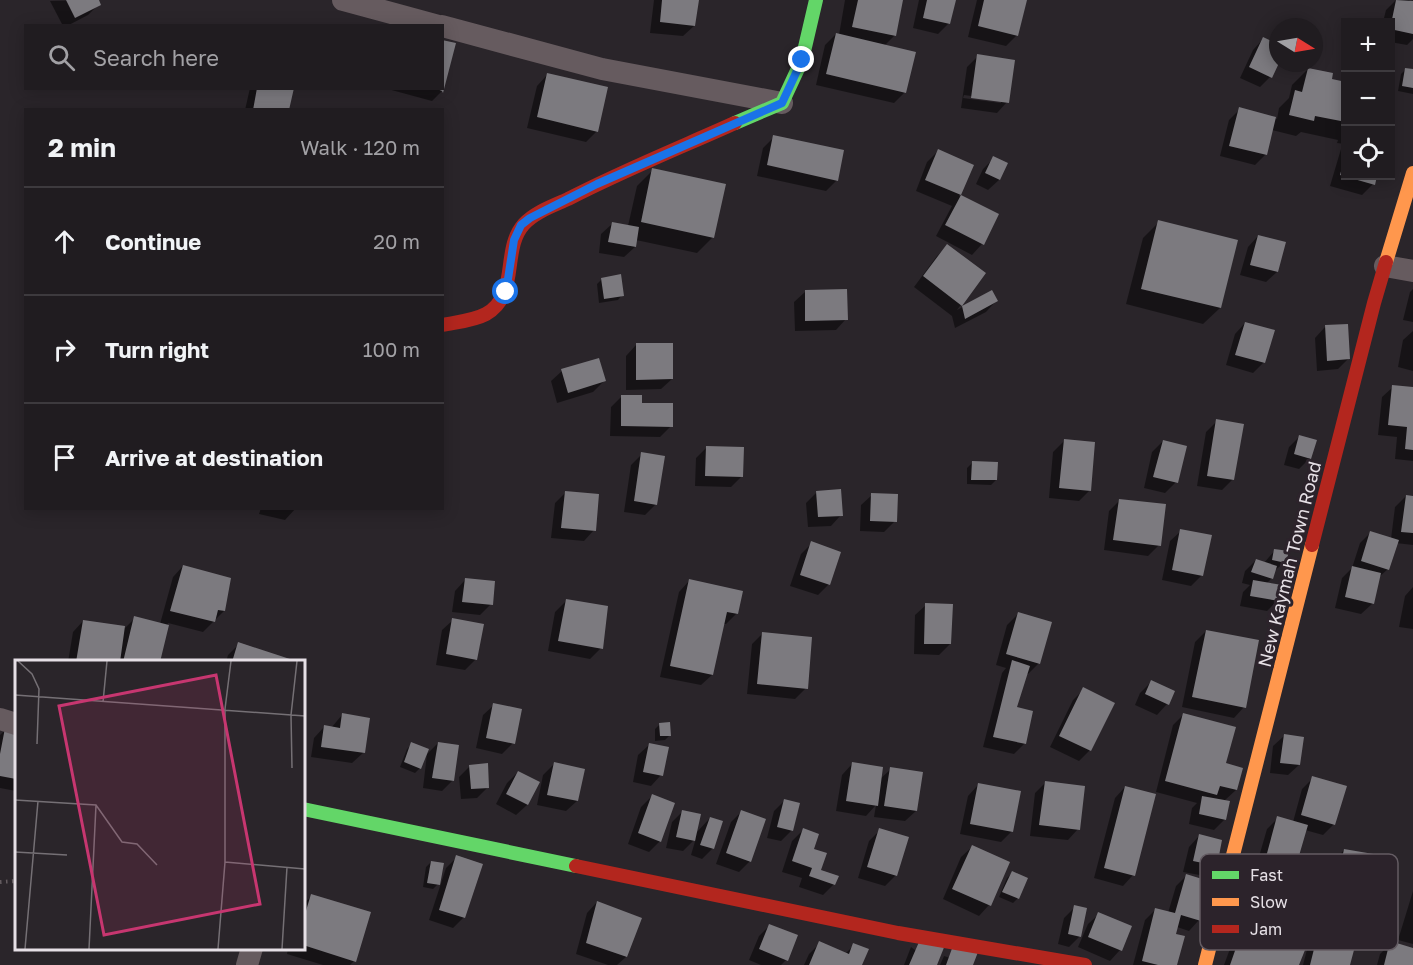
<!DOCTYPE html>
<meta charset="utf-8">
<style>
body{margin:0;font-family:"Golos Text",sans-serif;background:#282529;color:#f1f3f6}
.controls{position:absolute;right:18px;top:18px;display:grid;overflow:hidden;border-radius:0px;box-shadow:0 3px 15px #0003}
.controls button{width:54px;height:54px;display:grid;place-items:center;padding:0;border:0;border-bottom:2px solid #3d3a3e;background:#201c20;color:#f1f3f6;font:30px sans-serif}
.compass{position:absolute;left:1269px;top:18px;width:54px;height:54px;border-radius:50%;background:#201c20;box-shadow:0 3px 15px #0003;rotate:101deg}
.stop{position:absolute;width:18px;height:18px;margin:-14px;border:4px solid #1a73e8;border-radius:50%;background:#fff}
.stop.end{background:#1a73e8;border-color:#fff;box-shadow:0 2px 6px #0008}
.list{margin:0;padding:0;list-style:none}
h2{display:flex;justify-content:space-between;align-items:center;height:78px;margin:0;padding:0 24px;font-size:26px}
h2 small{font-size:20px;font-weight:400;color:#a2a1a5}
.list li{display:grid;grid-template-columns:39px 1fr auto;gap:18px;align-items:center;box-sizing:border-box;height:108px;padding:0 24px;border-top:2px solid #3d3a3e}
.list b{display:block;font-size:22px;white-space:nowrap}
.list em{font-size:20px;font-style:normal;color:#a2a1a5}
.icon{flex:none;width:33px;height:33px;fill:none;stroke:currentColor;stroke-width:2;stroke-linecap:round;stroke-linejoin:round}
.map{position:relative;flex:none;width:1413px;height:965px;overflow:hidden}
.search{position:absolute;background:#201c20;box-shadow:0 3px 15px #0003;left:24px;top:24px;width:420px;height:66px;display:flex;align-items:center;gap:15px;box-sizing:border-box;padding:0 21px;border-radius:0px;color:#a2a1a5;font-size:22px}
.panel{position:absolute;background:#201c20;box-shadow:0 3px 15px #0003;left:24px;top:108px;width:420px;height:402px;border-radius:0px}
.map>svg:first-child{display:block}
</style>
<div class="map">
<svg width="1413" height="965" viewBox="0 0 1413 965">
<rect width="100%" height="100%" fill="#2a252a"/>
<path fill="#0007" fill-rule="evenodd" d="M97,0L99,4L88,15L67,26H63L50,1Z
M654,0H697L694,26L683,36L650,33Z
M845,0H901L895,35L884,46L905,92L894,103L816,85L825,45L836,34L839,35Z
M919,0H954L949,23L938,34L913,28Z
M977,0H1026L1017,35L1006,46L968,37Z
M1396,0H1410L1408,2L1413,3V39L1407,45L1390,42V22H1383L1386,10Z
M1263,39L1270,77L1260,87L1240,78L1253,50Z
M978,56L1007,102L997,113L961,108L967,67ZM964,95L1001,100V103L963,98Z
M1308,69L1330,80L1346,83V176H1376L1373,184L1362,195L1330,186L1341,149L1345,144L1337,143L1338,140L1301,132L1296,136L1272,130L1266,154L1255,165L1220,156L1229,120L1240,109L1277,119L1279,108L1289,98L1292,85Z
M1406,69L1413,70V94L1398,91L1401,74Z
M547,75L597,131L586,142L527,128L537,86Z
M250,88H292L288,110H245Z
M384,88H442L443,90L432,101Z
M774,137L837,180L826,191L757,176L763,148Z
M938,151L972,166L959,196L997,215L982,244L972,255L936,236L952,206L916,191L927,162Z
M994,158L1006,164L999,180L988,190L976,184L983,169Z
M653,170L713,237L697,253L636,240L635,247L624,257L599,253L601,234L612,224L628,226L637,186Z
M1159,222L1220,308L1203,324L1126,304L1143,238Z
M1258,236L1285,243L1277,272L1266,282L1240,275L1248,247Z
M948,246L984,274L957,310L991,292L996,301L986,312L955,328L952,316L914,287L937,256Z
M602,279L622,295L618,300L599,303L597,284Z
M1413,289V322L1403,320L1410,292Z
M805,292L846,319L836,330L795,331L794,302Z
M1245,323L1264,362L1253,373L1226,365L1235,334Z
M1325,327L1349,358L1338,369L1317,371L1315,338Z
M1413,331V371L1398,367L1403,340Z
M636,345L672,379L661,389L626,390V356Z
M562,371L604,381L593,392L557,403L551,381Z
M1393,387L1413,389V461L1395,459L1397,437L1378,435L1382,397Z
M622,396L641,404L671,426L660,437L610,436L611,407Z
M1217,421L1232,480L1222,490L1197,486L1206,432Z
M1300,436L1310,458L1299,469L1284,465L1289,447Z
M1064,441L1090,490L1079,501L1049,498L1053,452Z
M1163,441L1176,482L1165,493L1144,488L1152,452Z
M706,448L742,476L731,487L695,486L696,458Z
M642,454L656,504L645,515L624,512L631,465Z
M972,463L996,480L991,485L967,484V468Z
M817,492L841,515L831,526L808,527L806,503Z
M565,493L594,530L584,541L551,538L555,503Z
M872,495L895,521L884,532L860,531L861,505Z
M1406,496L1413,497V545L1396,543L1388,569L1378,578L1372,604L1361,614L1335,608L1342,578L1352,568L1360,543L1371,532L1391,539L1395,507Z
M1120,500L1159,545L1148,556L1104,550L1109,511Z
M261,508L290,510L296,508L285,520L259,514Z
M1181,531L1202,575L1191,586L1162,580L1170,541Z
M812,543L840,553L828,585L818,595L790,586L801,554Z
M1275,550L1285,562L1273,572L1271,579L1266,584L1278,600L1267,611L1240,606L1243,592L1250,585L1242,583L1245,571L1256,560L1264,563Z
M183,566L224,611L203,632L168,623L159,662H68L73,632L83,621L125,628L135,618L160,624L173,577Z
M465,580L491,604L480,615L452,612L455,591Z
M689,581L741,592L736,614L726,624H723L712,675L701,685L660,677L679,592Z
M1413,587V629L1399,627L1405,596Z
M566,601L601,648L590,659L548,651L555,612Z
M926,605L950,644L939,655L914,654L915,615Z
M1018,614L1039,663L1028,674H1026L1015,709L1025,743L1014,754L983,747L1002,673L1006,668L996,665L1007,625Z
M453,620L476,659L465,670L436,665L442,630Z
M1206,631L1244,707L1234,718L1182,707L1195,642Z
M762,634L806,688L795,699L747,694L752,644Z
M239,644L296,662H226L228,655Z
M1151,682L1167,704L1157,715L1135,705L1140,693Z
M1084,689L1113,703L1089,751L1079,761L1050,747L1073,700Z
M494,705L513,743L502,754L476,748L483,715Z
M1184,714L1224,764L1236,790L1224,801L1225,819L1214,830L1189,824L1192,808L1197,803L1156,792L1173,725Z
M342,715L363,753L352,763L311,757L314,738L324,727L331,728Z
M660,724L670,735L665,740L655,741V729Z
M5,730L16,732V791L0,788V735Z
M1284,736L1299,765L1288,775L1270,773L1273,746Z
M438,743L453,780L442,791L423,788L427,754Z
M412,744L420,768L415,773L400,767L407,749Z
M649,745L661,775L651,786L633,782L638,755Z
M554,764L577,801L566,811L537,805L543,775Z
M852,764L880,779L891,769L916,811L905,821L874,817L876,805L866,816L836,811L842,775Z
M470,766L488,787L477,798L461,799L459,777Z
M518,772L538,783L527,805L516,815L496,804L507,783Z
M1313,778L1334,824L1323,835L1305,830L1295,865L1284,876L1279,874L1273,897L1268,902L1252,897L1258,876L1264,870L1256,867L1267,829L1278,818L1293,822L1302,789Z
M1045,783L1078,829L1068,840L1030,836L1035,793Z
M978,785L1012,831L1001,842L960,834L968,796Z
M1125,787L1133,875L1123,886L1094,878L1115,798Z
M652,796L660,841L649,852L628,844L641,807Z
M784,801L792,830L781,841L767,838L774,811Z
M683,811L696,833L710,818L713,848L702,859L691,855L696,838L683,851L666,848L672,822Z
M741,812L750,861L739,872L716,864L731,822Z
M803,830L819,871L834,884L823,895L799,887L802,878L782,872L792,841Z
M880,830L896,875L885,886L858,878L869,841Z
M1199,836L1215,865L1205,876L1183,872L1189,847Z
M972,847L989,905L979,916L943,899L961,857Z
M1344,850L1375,900L1364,911L1325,904L1334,861Z
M457,857L464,917L453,928L429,920L446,868Z
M431,862L438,884L433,889L423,887L426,867Z
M1012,873L1018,898L1013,903L999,897L1007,878Z
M1186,876L1199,920L1189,931L1177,927L1174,935L1176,965H1133L1145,920L1155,910L1168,913L1176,886Z
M1413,891V944L1398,940Z
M312,896L354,961L350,965H323L287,954L288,948H303V904Z
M597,902L640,918L626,957L617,965H608L576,954L587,913Z
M1253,904L1255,940L1298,965H1224L1231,946L1236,940L1248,909Z
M1075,907L1080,936L1069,947L1058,944L1064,918Z
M1099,914L1120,950L1110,961L1078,947L1088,924Z
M769,926L786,960L781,965H761L749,960L759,936Z
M1321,927L1349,965H1303L1310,938Z
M820,943L845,954L854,945L861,965H804L809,954Z
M1391,943L1413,949V965H1377L1380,954Z
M911,947L935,965H904Z
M71,948H85L82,951Z
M944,956L972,965H940Z"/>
<path fill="#7c7a7f" d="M66,0H99L101,5L75,18Z
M662,0H699L695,26L660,22Z
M858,0H903L896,36L852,27Z
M927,0H956L950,24L923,18Z
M984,0H1027L1018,36L978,26Z
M1396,0L1413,1V34L1390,29Z
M836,33L916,52L906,93L826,74Z
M1263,37L1278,44L1279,63L1272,78L1249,67Z
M442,40L456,43L443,93L442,91L437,89L442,88Z
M977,54L1015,60L1009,103L971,98Z
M1308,68L1333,73L1332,79L1346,82V122L1315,116L1314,121L1289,115L1295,90L1302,92Z
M1405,68L1413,69V88L1402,86Z
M547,73L608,87L598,132L537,117Z
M257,88H294L289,110H253Z
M1239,107L1276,117L1267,155L1229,146Z
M773,135L844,150L838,181L767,165Z
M938,149L974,165L961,195L925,180Z
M993,156L1008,163L1000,180L985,173Z
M1345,157L1346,176H1377L1375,185L1340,175Z
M652,168L726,184L714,238L641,222Z
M961,195L999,214L984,245L945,225Z
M1158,220L1238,240L1221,308L1141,289Z
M612,222L639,227L636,247L608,242Z
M1258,235L1286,242L1278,272L1250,265Z
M947,244L986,273L962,306L923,276Z
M621,274L624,296L604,299L601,278Z
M847,289L848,320L805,321V290Z
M992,290L998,301L965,319L962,306Z
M1245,322L1275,330L1265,363L1235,355Z
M1348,324L1350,359L1327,361L1325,325Z
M636,343H673V379L636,380Z
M599,358L606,381L568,393L561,369Z
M1392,385L1413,387V450L1405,449L1407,427L1388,425Z
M621,395H642V403H673V427L621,426Z
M1216,419L1244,424L1234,480L1207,476Z
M1299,435L1317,440L1311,459L1294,454Z
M1064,439L1095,442L1091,491L1059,488Z
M1163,440L1187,446L1178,483L1153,477Z
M706,446L744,447L743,477L705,476Z
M641,452L665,456L657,505L634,501Z
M972,461L998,462L997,480H971Z
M841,489L843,516L818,517L816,491Z
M565,491L599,494L596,531L561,528Z
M871,493L898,494L897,522L870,521Z
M1406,495L1413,496V533L1401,532Z
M1119,499L1166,504L1161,546L1113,540Z
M1180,529L1212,535L1203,576L1172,570Z
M1370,531L1399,540L1389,570L1361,561Z
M811,541L841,552L830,585L800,575Z
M1274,549L1289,551L1286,563L1272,560Z
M1256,559L1277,566L1273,579L1251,572Z
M183,565L231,578L225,611L218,610L215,622L170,611Z
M1352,566L1381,573L1374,604L1345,597Z
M465,578L495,581L493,605L462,602Z
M689,579L743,591L738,614L727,612L713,675L670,666Z
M1253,580L1282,585L1279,601L1250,596Z
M566,599L608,606L603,649L558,641Z
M925,603L953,604L951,644H924Z
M1018,612L1052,622L1040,664L1006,654Z
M134,616L169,625L160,662H123Z
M452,618L484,624L477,660L446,654Z
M83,620L125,626L120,662H76Z
M1206,630L1259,640L1246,708L1192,697Z
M762,632L812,637L808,689L757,684Z
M238,642L299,662H232Z
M1012,660L1030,666L1017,707L1033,711L1026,744L993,737Z
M1151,680L1175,691L1169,705L1145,694Z
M1083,687L1115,703L1091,751L1059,736Z
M493,703L522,709L515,744L486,738Z
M342,713L370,718L365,753L321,747L324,725L340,728Z
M1183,713L1236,727L1226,763L1243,768L1237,790L1220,786L1217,795L1165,781Z
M670,722L671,736H660L659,723Z
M5,728L16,730V779L0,776V754Z
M1284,734L1304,737L1300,765L1280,763Z
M411,742L429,749L421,769L404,762Z
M438,742L459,745L454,781L432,778Z
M649,743L669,747L663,776L643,772Z
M554,762L585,769L578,801L547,795Z
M852,762L883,767L878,806L846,801Z
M488,763L489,788L471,789L469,765Z
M890,767L923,772L917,811L884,806Z
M518,771L540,782L528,805L506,794Z
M1312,776L1347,786L1335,825L1301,815Z
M1045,781L1085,786L1080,830L1039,825Z
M978,783L1021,791L1013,832L970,824Z
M1125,786L1156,794L1135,876L1104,868Z
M652,794L675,803L661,842L638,833Z
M1202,796L1230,801L1226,820L1199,814Z
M784,799L800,803L793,831L777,827Z
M682,810L701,814L695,841L676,837Z
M741,810L766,819L751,862L726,853Z
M1277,816L1308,825L1296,866L1266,857Z
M710,817L723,821L714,849L700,845Z
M803,828L819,834L814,849L827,853L821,870L839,876L835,885L809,876L812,868L792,861Z
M879,828L909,837L897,876L867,867Z
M1199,834L1222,840L1217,866L1193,861Z
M972,845L1010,862L991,906L952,889Z
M1344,849L1385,856L1376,901L1335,893Z
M456,855L483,864L465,918L439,910Z
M431,861L444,863L440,885L427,883Z
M1012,871L1028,878L1019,899L1002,892Z
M1186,874L1212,882L1201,921L1181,915L1176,934L1185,936L1177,965H1158L1142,961L1155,908L1175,913Z
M311,894L371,912L356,962L303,945V921Z
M597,901L642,918L627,957L586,943Z
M1252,902L1269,907L1258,939L1274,944L1277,939L1305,950L1299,965H1230Z
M1074,905L1087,908L1081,937L1068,934Z
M1098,912L1132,926L1122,951L1088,937Z
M769,924L798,935L788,961L759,949Z
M1320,925L1358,935L1350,965H1310Z
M922,935L945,945L937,965H909Z
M819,941L849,954L853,943L869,949L862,965H809Z
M1390,941L1413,948V965H1384Z
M954,943L978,952L973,965H946Z"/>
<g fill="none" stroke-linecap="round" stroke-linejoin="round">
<path stroke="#645c60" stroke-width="4" stroke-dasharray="1.5 4.5" stroke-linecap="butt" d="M0,882L16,881"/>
<path stroke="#665b5f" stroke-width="22" d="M343,0L439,26
M442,26L602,69L782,103
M1385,266L1413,271
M0,719L16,724
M247,965L252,948"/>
<path stroke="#63d668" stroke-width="14" d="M735,123L782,103L802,60L816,0
M303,809L576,866"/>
<path stroke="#ff974d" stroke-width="14" d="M1386,262L1413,173
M1205,965L1312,545"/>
<path stroke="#b3261e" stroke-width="14" d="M442,325C456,322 473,321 486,314C520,295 501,249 524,224C535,212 553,206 568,199C622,171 679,148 735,123
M1312,545L1374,303L1386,262
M576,866L898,933L1085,965"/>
</g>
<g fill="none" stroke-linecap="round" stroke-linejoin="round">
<path stroke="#1a73e8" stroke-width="8" d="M506,292L514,240L521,225L530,218L597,184L782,103L802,60"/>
</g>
<g text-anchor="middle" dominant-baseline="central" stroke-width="6" stroke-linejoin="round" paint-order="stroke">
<g font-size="18" fill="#e6e0e6" stroke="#2c232b">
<text transform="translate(1289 564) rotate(-76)">New Kaymah Town Road</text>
</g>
</g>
<g transform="translate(15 660)">
<rect width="290" height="290" fill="#2a252a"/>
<path fill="none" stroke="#757075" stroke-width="1.5" d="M3,1L17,14L24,29L22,84M0,35L290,56M88,42L92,1M277,108L276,55L282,1M0,140L81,145L107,182L122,184L142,205M0,192L52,195M210,202L290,209M10,289L23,141M74,289L81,145M203,289L210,202V49L216,1M267,289L272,207"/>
<path fill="#c73670" fill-opacity="0.15" stroke="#c73670" stroke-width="3" d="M201,15L245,244L89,275L44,46Z"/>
<rect width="290" height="290" fill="none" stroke="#e6e0e6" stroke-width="3"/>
</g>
<rect x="1200" y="854" width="198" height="96" rx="9" fill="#2c232b" stroke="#645c63" stroke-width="1.5"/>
<rect x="1212" y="871" width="27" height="8" fill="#63d668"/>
<rect x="1212" y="898" width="27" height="8" fill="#ff974d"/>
<rect x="1212" y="925" width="27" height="8" fill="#b3261e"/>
<g font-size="16" fill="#e6e0e6">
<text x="1250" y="881">Fast</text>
<text x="1250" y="908">Slow</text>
<text x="1250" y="935">Jam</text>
</g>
</svg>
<div class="controls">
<button>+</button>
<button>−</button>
<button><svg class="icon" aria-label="locate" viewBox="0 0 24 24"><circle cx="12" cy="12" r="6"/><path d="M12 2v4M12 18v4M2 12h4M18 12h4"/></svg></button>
</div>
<svg class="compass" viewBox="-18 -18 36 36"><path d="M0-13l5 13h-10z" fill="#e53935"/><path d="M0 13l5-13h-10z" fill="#a2a1a5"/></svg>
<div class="stop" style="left:506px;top:292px"></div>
<div class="stop end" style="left:802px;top:60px"></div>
<div class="search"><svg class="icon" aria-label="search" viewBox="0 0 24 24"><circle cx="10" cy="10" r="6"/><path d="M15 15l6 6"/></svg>Search here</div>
<section class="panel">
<h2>2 min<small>Walk · 120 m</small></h2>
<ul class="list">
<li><svg class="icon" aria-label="ahead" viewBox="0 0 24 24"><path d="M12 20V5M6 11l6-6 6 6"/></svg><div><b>Continue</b></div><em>20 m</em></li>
<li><svg class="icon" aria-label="right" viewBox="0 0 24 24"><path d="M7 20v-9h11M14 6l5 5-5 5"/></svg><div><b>Turn right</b></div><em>100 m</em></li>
<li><svg class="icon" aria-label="arrive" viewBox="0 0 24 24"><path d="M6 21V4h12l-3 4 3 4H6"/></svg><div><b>Arrive at destination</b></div></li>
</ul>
</section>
</div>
